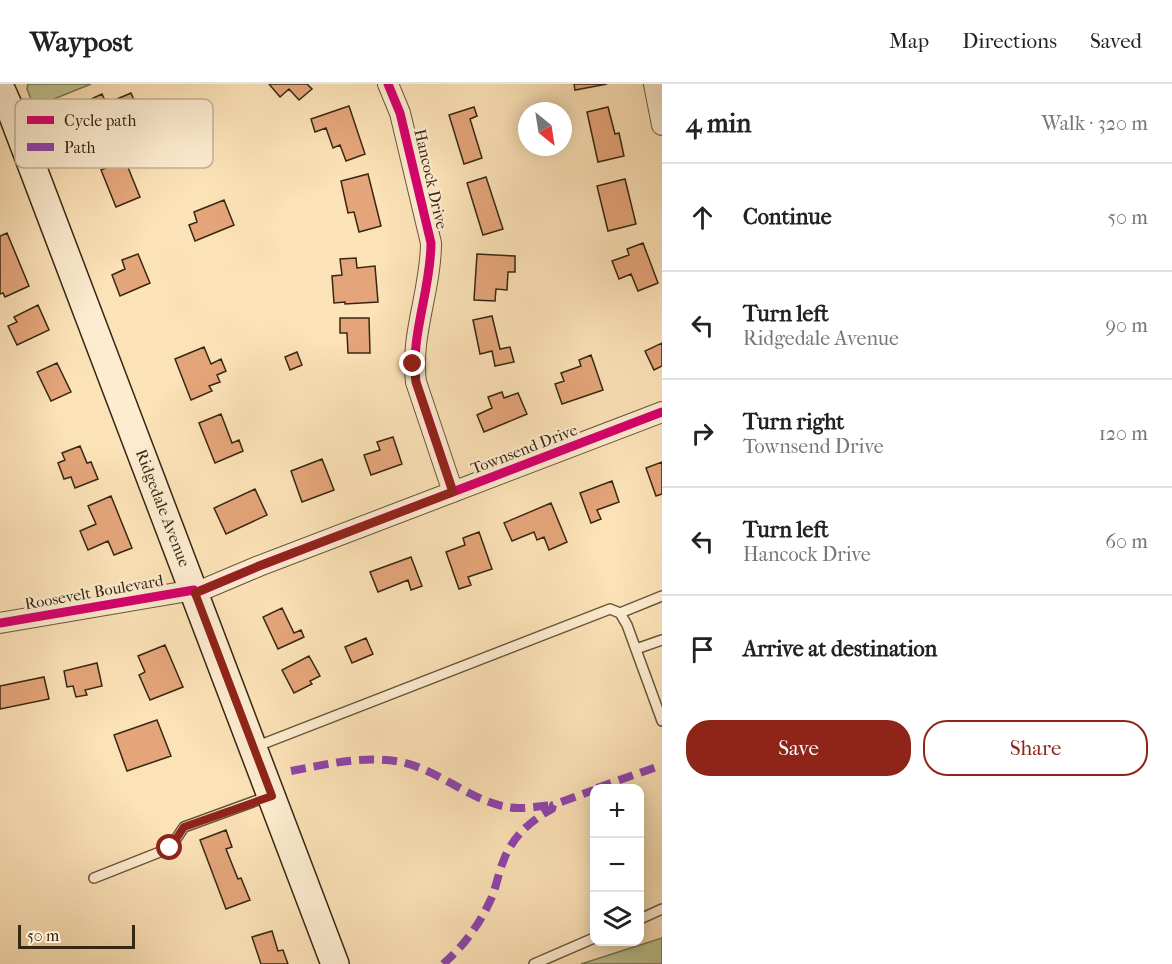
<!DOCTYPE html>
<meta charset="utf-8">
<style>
body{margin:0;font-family:"IM FELL French Canon",serif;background:#f6f6f6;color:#222}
.controls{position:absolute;right:18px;bottom:18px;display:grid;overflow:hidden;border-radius:12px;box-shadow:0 3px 15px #0003}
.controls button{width:54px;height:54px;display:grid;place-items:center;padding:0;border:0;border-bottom:2px solid #e0e0e0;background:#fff;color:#222;font:30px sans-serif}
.compass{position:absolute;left:518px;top:18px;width:54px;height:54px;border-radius:50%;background:#fff;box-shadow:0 3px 15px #0003;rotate:150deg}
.scale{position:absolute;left:18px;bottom:15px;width:117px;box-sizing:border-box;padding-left:6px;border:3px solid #362713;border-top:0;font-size:16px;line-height:21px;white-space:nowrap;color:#362713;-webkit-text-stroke:4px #fdecd0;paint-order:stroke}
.stop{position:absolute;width:18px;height:18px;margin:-14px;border:4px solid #8f2418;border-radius:50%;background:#fff}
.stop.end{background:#8f2418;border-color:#fff;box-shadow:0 2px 6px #0008}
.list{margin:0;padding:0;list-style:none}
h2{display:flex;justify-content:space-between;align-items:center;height:78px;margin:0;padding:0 24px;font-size:26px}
h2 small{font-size:20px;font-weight:400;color:#767676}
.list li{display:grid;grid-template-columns:39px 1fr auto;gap:18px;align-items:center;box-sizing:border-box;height:108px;padding:0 24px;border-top:2px solid #e0e0e0}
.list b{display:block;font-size:22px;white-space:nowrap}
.list p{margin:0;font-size:20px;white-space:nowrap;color:#767676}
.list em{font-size:20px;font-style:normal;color:#767676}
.actions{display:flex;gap:12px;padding:18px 24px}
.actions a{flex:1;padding:14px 0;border:2px solid #8f2418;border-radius:24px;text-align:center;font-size:21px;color:#8f2418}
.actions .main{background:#8f2418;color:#fff}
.icon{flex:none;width:33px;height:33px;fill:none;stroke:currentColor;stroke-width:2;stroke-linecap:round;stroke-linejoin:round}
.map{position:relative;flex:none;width:662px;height:880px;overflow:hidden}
header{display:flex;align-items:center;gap:36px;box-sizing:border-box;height:84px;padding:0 30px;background:#fff;border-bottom:2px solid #e0e0e0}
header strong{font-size:28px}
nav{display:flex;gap:33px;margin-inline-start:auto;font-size:21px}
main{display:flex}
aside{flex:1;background:#fff}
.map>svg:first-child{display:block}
</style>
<header>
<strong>Waypost</strong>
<nav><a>Map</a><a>Directions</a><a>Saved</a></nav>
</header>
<main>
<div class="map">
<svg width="662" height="880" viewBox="0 0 662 880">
<rect width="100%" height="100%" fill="#fce2b7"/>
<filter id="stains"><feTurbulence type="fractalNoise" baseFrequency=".00333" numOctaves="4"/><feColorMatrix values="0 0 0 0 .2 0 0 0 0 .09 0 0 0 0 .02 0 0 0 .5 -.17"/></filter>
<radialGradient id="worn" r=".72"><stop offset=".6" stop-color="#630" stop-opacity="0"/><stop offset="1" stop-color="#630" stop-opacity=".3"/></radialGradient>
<path fill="#bec38f" stroke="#7a7551" stroke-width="1.5" d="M28,0H91L34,23L27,5Z
M662,854V880H581Z"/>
<path fill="#e5a57a" stroke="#362713" stroke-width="1.5" d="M269,0H307L312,5L299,16L289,5L280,13Z
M574,0H607L575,6Z
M131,9L138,25L119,34L113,20L114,19L117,25L121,24L117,15Z
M102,10L114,36L112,37L119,52L96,62L78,21Z
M349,22L365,70L346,77L340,61L333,64L326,44L315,48L311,35Z
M474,23L477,32L470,35L482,74L464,80L449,31Z
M608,23L615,50L619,49L624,72L598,78L587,28Z
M125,76L140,113L116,123L101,86Z
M368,90L381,142L359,148L354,128L348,129L341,97Z
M486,93L503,145L483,151L467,99Z
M625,95L636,140L608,147L597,102Z
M224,116L234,141L195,157L189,141L197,138L194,128Z
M7,149L29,202L5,213L3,209L0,210V152Z
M643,159L658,199L638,207L631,190L619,195L612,177L629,171L627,165Z
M138,170L150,199L120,212L112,191L125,185L122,176Z
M477,170L515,172V188H508L507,206L496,205L495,217L474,216Z
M356,174L357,184L375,182L378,218L345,220V218L334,219L332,192L342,191L340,175Z
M38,221L49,246L17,261L8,242L17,238L14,233Z
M492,232L500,265L510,263L514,278L495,282L492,267L480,270L473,236Z
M340,234H369L370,269H348L347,249H340Z
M662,259V282L654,286L645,267Z
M204,263L211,280L221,275L226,287L217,291L220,298L209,302L212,307L191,316L175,275Z
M297,268L302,281L290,286L285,273Z
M591,271L603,306L562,320L555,300L564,297L561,289L581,282L579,276Z
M57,279L71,308L51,317L37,288Z
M502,308L504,314L518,309L527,330L484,348L477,331L492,324L488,313Z
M221,330L232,359L239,356L243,367L215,379L199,339Z
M393,353L402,380L371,391L364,371L380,366L377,358Z
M80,362L87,379L91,378L98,395L75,404L71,393L64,395L58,379L65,376L62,369Z
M322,375L334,406L302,418L291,387Z
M662,378V410L656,412L646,384Z
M612,397L619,418L597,426L601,435L591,439L580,409Z
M255,405L267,431L226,450L214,424Z
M111,412L132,464L114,471L108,457L88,466L80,447L96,440L88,422Z
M551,419L567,458L549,466L544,453L537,456L534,448L512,457L504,439Z
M479,448L492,485L468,493L471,501L459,505L446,468L465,461L463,454Z
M411,473L422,502L411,506L408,496L378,508L370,488Z
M282,524L294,549L301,546L304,553L278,565L263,533Z
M366,554L373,570L352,579L345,563Z
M165,561L183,603L150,616L139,591L145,588L138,572Z
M309,572L320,592L310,597L312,600L294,609L282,586Z
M97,579L102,602L85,606L87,611L76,613L73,602L67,603L64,587Z
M44,593L49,615L0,625V602Z
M157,636L171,672L127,687L114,651Z
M226,746L232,763L226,765L238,795L241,794L250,816L226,825L200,756Z
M272,847L278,867L283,866L288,880H261L252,853Z"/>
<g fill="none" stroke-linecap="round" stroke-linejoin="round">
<g stroke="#68563c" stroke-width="12">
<path id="lane" d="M620,529L662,512
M636,565L662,556
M255,663L610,525L620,529L627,541L662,637
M94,794L170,764L184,743L269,712
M640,835L662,825
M534,880L594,854"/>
</g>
<g stroke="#68563c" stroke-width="22">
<path id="street" d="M388,0L400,29L431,159C431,206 410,251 416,298L453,408
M654,0L662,41
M195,509L259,482L662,328
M0,539L194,506"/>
</g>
<g stroke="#362713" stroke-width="30">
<path id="secondary" d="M0,3L13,32L335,880"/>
</g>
<use href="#lane" stroke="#fdecd0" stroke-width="9"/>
<use href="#street" stroke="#fdecd0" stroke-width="20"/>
<use href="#secondary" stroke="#fdecd0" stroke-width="27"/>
<path stroke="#8e44ad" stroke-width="8" stroke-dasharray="15 8" stroke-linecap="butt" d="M291,687C328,680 364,671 401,678C439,686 469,716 507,723C521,726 539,722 553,721
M597,704L662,681
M443,880C463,863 479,841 490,817C496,805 498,790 503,778C512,753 530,737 552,725L553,721L594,706"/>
<g stroke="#fdecd0" stroke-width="13">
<path id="cycleway" d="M388,0L400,29L431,159C431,206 410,251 416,298L453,408
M195,509L259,482L662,328
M0,539L194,506"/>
</g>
<use href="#cycleway" stroke="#d6006c" stroke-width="9"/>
</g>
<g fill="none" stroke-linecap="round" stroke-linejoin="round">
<path stroke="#8f2418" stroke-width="8" d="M170,764L184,743L272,712L195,509L259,482L453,408L416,298L413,280"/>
</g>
<g text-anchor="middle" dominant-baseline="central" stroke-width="4.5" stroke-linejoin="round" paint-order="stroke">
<g font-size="16" fill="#362713" stroke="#fdecd0">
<text transform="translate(431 95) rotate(77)">Hancock Drive</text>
<text transform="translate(524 365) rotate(-21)">Townsend Drive</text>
<text transform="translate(163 424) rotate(69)">Ridgedale Avenue</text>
<text transform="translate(94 508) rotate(-10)">Roosevelt Boulevard</text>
</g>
</g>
<rect x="15" y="15" width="198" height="69" rx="9" fill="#fdecd0" stroke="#c1b197" stroke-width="1.5"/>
<rect x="27" y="32" width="27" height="8" fill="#d6006c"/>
<rect x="27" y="59" width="27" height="8" fill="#8e44ad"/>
<g font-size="16" fill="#362713">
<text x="64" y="42">Cycle path</text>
<text x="64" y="69">Path</text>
</g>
<rect width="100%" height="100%" filter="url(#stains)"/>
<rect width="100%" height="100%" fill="url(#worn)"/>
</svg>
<div class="controls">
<button>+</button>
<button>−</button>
<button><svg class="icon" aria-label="layers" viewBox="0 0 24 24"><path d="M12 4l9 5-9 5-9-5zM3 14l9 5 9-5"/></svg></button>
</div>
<svg class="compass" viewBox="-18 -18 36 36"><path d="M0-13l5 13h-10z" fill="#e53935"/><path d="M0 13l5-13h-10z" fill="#767676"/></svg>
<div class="scale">50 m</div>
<div class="stop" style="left:170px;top:764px"></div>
<div class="stop end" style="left:413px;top:280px"></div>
</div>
<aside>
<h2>4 min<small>Walk · 320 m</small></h2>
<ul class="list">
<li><svg class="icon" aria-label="ahead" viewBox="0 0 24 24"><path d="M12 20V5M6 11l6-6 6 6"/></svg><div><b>Continue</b></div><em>50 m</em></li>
<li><svg class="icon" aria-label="left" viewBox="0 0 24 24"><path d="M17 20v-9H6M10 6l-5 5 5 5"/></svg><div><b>Turn left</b><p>Ridgedale Avenue</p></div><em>90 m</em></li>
<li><svg class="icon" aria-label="right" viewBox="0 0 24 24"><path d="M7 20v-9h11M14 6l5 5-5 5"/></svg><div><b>Turn right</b><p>Townsend Drive</p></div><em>120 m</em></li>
<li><svg class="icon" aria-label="left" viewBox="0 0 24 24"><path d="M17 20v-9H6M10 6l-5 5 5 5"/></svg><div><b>Turn left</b><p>Hancock Drive</p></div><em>60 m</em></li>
<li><svg class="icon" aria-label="arrive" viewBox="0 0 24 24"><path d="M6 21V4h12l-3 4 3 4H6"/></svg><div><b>Arrive at destination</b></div></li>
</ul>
<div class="actions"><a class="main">Save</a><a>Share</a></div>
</aside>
</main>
